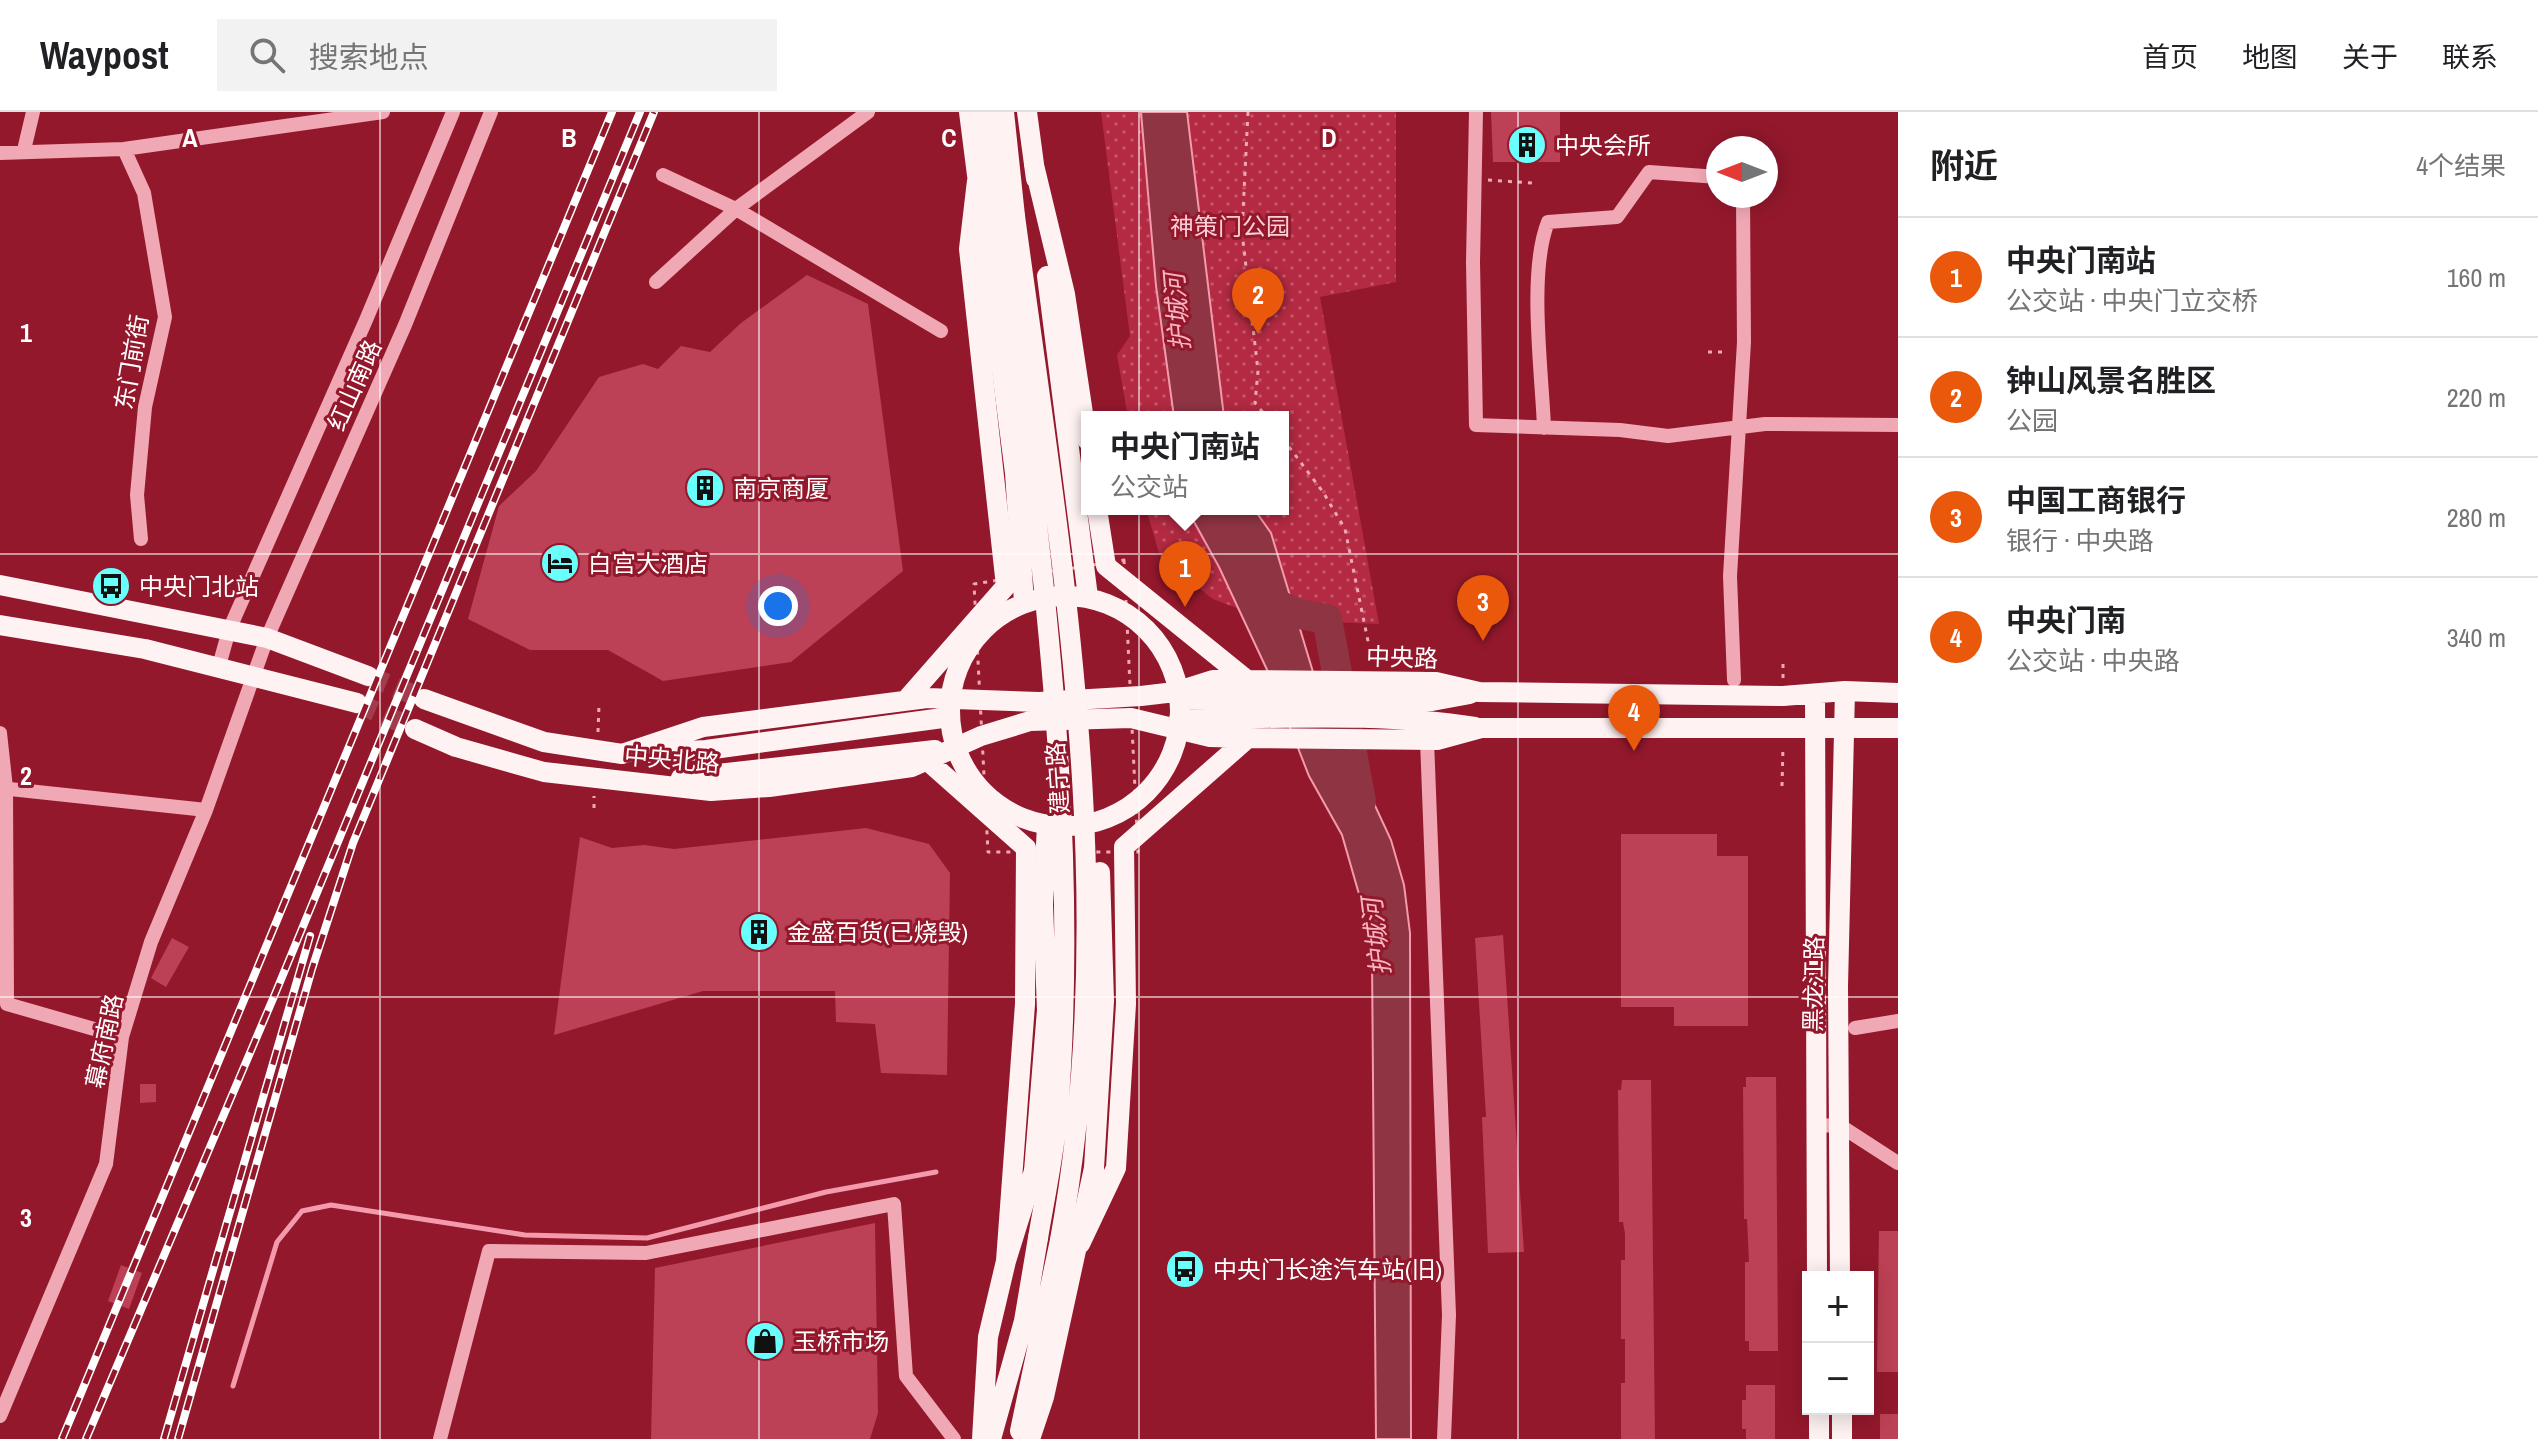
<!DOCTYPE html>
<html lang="zh">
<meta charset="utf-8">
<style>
body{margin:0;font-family:"Archivo Narrow","Noto Sans SC",sans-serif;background:#f2f2f2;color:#202124}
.controls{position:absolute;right:24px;bottom:24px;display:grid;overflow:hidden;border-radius:0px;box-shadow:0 4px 20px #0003}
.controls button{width:72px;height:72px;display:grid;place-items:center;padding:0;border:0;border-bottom:2px solid #e0e0e0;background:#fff;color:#202124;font:40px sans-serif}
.compass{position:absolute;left:1706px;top:24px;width:72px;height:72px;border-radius:50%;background:#fff;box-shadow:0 4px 20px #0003;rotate:270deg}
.you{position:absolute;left:778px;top:494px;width:28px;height:28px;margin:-20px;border:6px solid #fff;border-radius:50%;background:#1a73e8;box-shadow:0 0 0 12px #1a73e833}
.badge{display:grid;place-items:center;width:52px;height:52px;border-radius:50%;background:#ea580c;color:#fff;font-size:26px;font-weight:700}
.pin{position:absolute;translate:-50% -66px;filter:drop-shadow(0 2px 4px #0008)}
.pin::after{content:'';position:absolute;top:42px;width:28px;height:24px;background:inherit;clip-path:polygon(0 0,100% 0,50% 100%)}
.popup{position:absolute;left:1081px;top:299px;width:208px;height:104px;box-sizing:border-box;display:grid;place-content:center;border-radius:0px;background:#fff;filter:drop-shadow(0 2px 6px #0005);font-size:26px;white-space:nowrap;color:#757577}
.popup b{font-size:30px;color:#202124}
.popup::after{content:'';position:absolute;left:50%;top:100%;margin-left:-16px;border:16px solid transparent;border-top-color:#fff}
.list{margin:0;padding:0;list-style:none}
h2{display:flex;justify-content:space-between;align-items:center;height:104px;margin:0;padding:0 32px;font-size:34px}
h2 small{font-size:26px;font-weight:400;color:#757577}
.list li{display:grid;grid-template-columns:52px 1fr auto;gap:24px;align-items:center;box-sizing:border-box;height:120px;padding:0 32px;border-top:2px solid #e0e0e0}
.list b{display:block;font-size:30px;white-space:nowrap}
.list p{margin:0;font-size:26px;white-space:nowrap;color:#757577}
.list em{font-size:26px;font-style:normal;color:#757577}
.icon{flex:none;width:44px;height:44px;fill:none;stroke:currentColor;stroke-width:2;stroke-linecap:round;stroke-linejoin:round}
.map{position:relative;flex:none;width:1898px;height:1327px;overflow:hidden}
header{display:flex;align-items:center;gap:48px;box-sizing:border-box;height:112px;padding:0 40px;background:#fff;border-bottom:2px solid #e0e0e0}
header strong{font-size:38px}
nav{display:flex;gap:44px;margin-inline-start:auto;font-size:28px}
.search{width:560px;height:72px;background:#f2f2f2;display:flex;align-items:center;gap:20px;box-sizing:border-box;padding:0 28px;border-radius:0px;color:#757577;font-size:30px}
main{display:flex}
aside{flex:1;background:#fff}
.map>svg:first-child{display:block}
</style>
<header>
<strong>Waypost</strong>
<div class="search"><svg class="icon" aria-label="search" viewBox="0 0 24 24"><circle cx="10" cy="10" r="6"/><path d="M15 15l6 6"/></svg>搜索地点</div>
<nav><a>首页</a><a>地图</a><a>关于</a><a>联系</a></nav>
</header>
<main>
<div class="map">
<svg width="1898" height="1327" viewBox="0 0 1898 1327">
<defs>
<pattern id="grass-dots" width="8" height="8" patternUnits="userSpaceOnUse" patternTransform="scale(2)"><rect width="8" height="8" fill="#b32a42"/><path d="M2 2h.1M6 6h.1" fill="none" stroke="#c25568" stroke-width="1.8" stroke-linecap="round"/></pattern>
</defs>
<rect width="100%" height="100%" fill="#94182c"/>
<path fill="url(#grass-dots)" d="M1101,0H1396V170L1320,185L1379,512L1331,510L1322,517L1312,509L1282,508L1247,500L1213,487L1161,447L1146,397H1283V305H1128L1117,243L1130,224Z"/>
<path fill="#8f3443" stroke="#f39bac" stroke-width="2" d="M1141,0H1187L1224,305H1174L1156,174Z
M1187,397H1254L1271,421L1313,560L1391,728L1404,773L1410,821L1411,1327H1376L1372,847L1365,803L1342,723L1309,664L1269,562L1219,455Z"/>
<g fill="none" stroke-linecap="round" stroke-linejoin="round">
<path stroke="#f39bac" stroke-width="5" d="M233,1274L277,1130L302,1099L331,1093L525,1123L647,1126L826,1080L936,1060"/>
<path stroke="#8f3443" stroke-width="30" d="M1260,485L1299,502L1327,507L1361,689"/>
</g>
<path fill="#bc4056" d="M1491,0H1560V50H1493Z
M807,163L868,192L903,459L791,550L663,569L608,538H530L468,507L499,394L536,359L599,265L643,252L658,257L681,234L710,240L741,211Z
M866,716L929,732L950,761L947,963L881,961L875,912L836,910L835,879H703L554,923L580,725L612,736L644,733L674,737Z
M1621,722H1717V744H1748V914H1674V895H1621Z
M1503,823L1524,1140L1488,1141L1482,1005H1486L1475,826Z
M172,826L189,835L166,875L151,866Z
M1746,965H1776L1778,1239H1749V1229H1745V1150H1749L1747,1107H1744L1743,975H1746Z
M1622,968H1651L1655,1327H1621V1271H1625V1227H1621V1148H1625V1122L1623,1110H1619V1080L1618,978H1621Z
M140,972H156V990L140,991Z
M875,1111L878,1301L870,1327H651L655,1156Z
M1879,1119H1898V1260H1877Z
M121,1153L142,1161L129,1197L108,1189Z
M1746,1273H1775V1327H1746V1317H1742V1288H1746Z
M1880,1302H1898V1327H1880Z"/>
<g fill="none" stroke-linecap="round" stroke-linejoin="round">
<path stroke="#a43b4c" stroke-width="20" stroke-dasharray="20 10" stroke-linecap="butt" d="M368,564L424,587
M357,591L415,617"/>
<path stroke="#f0a8b5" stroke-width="3" stroke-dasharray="4 6" stroke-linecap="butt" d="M1248,0L1242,120L1258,259L1255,291L1267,305
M1488,68L1532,71
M1708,240H1728
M1283,327L1323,380L1345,417L1369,534
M1124,448L1138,740H988L974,472Z
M1783,566V551
M598,620L599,593
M1782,674L1783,634
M594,696V684"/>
<path stroke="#f0a8b5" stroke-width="14" d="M1476,0L1473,150L1476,313L1620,318L1668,324L1765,312L1898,313
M124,37L144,81L165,205L145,295L137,383L141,427
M24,38L33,0
M0,41L124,37L383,0
M663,63L736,97L941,219
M656,170L736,97L868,0
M1544,316C1542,260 1528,160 1548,110L1617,105L1649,60L1718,65
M219,554L229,518L366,208L453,0
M1734,568L1730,464L1744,230L1743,84
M0,621L6,676L7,892L122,925
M1427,628L1449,1203L1444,1327
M0,676L206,698
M1855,916L1898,909
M1815,1014L1839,1013L1898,1051
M0,1304L106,1052L122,925L151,830L206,698L267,526L405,213L491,0
M440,1327L489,1139L646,1141L894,1092L906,1264L954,1327"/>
<path stroke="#fff2f3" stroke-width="20" d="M969,0L991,173
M985,0L1001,125
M1004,0L1015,104
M1027,0L1036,67
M1034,53L1065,182L1087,328
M1097,397L1106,454L1247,568
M0,473L267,526L368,564
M0,513L145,537L357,591
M1815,583L1817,1165
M424,587L544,630L622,642L703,615L927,586L1039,590L1141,584L1175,580L1213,568H1247L1436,570L1479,580L1783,584L1845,579L1898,581
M1179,587L1432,589L1470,582
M906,588L1006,474L969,137L977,69
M1179,607C1277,607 1378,600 1475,615
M415,617L456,635L544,660L711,679L769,675L912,655L981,624L1030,609L1131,606L1210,625L1248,626L1437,628L1481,616H1898
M648,641L706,638L950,605
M929,650L1026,736L1025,892L1006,1149
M681,666L935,638
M1080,1132L1116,1056L1126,892L1124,735L1248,626
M1840,1165L1838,874L1845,579
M1819,1297V1327
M1842,1297V1327
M1020,1319L1060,1128
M982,1327L988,1225L1006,1149L1034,1059
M991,1327L1024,1209L1038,1126
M1030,1327L1044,1285L1094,1056"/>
<g stroke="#fff" stroke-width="8">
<path id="rail" d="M62,1327L612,0
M86,1327L275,882L640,0
M164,1327L310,824
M178,1327L312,857L353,731L654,0"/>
</g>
<use href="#rail" stroke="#94182c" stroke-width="5" stroke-dasharray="15" stroke-linecap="butt"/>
<path stroke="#fff2f3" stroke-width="20" d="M1015,104C1061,446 1123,783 1060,1128
M1001,125C1038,416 1081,706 1058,1000C1054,1042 1045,1084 1038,1126
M1047,164L1088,485
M991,173L1015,361L1024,490
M950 599a115 115 0 1 1 230 0a115 115 0 1 1-230 0Z
M1094,1056L1104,889L1100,760
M1034,1059L1047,898L1043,793L1047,713"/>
</g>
<path fill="none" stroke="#fff" stroke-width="2" stroke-opacity="0.55" d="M380,0V1327M759,0V1327M1139,0V1327M1518,0V1327M0,442H1898M0,885H1898"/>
<defs>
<g id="building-disc" transform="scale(2)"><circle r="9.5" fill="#68fffc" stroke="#94182c"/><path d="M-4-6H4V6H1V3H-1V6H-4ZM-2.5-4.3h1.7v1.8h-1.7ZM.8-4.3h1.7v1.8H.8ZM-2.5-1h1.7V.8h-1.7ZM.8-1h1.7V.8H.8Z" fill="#111"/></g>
<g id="hotel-disc" transform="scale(2)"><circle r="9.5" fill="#68fffc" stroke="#94182c"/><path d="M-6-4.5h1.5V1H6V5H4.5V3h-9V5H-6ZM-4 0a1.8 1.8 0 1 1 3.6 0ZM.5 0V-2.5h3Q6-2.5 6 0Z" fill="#111"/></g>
<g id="bus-disc" transform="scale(2)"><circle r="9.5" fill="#68fffc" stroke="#94182c"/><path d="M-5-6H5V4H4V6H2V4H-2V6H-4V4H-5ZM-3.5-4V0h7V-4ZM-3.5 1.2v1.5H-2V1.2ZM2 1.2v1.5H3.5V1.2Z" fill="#111"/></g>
<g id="shop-disc" transform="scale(2)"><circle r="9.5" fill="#68fffc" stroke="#94182c"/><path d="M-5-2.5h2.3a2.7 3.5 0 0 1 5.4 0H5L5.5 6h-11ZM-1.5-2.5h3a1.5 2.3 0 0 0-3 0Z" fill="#111"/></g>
</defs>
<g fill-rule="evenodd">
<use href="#building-disc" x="1527" y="33"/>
<use href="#building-disc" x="705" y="376"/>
<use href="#hotel-disc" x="560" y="451"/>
<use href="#bus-disc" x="111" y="474"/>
<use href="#building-disc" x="759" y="820"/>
<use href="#bus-disc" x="1185" y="1157"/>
<use href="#shop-disc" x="765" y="1229"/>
</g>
<g text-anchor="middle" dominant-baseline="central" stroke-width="6" stroke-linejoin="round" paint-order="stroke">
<g font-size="24" fill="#fff" stroke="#94182c" text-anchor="start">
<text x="1555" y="33">中央会所</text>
<text x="733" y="376">南京商厦</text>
<text x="588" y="451">白宫大酒店</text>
<text x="139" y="474">中央门北站</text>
<text x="787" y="820">金盛百货(已烧毁)</text>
<text x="1213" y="1157">中央门长途汽车站(旧)</text>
<text x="793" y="1229">玉桥市场</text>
</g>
<g font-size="24" fill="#fbcfd7" stroke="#94182c">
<text x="1230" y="114">神策门公园</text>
</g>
<g font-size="24" fill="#fff" stroke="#94182c">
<text transform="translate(131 250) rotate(-80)">东门前街</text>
<text transform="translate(354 273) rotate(-66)">红山南路</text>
<text transform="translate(1402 545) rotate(2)">中央路</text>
<text transform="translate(672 647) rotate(5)">中央北路</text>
<text transform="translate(1057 666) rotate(-94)">建宁路</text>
<text transform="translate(1813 872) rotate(-89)">黑龙江路</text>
<text transform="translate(104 929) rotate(-78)">幕府南路</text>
</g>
<g font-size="26" font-style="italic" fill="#f7b5c1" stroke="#94182c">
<text transform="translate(1177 200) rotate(-95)">护城河</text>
<text transform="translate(1376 825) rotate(-97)">护城河</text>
</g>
</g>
<g font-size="26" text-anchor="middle" font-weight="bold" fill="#fff" stroke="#94182c" stroke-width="6" stroke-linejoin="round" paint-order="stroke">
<text x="190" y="35">A</text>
<text x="569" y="35">B</text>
<text x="949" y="35">C</text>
<text x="1329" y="35">D</text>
<text x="26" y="230">1</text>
<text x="26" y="673">2</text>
<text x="26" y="1115">3</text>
</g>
</svg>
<div class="controls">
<button>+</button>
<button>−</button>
</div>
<svg class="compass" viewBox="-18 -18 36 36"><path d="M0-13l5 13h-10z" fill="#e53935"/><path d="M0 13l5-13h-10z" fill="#757577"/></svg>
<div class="you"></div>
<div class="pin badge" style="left:1185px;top:495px">1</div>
<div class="popup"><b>中央门南站</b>公交站</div>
<div class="pin badge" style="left:1258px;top:222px">2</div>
<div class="pin badge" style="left:1483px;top:529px">3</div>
<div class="pin badge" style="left:1634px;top:639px">4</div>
</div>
<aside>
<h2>附近<small>4个结果</small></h2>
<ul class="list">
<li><span class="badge">1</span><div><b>中央门南站</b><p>公交站 · 中央门立交桥</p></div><em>160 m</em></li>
<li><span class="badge">2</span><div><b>钟山风景名胜区</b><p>公园</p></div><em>220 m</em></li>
<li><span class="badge">3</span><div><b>中国工商银行</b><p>银行 · 中央路</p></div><em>280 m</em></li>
<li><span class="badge">4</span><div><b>中央门南</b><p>公交站 · 中央路</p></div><em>340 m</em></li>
</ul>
</aside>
</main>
